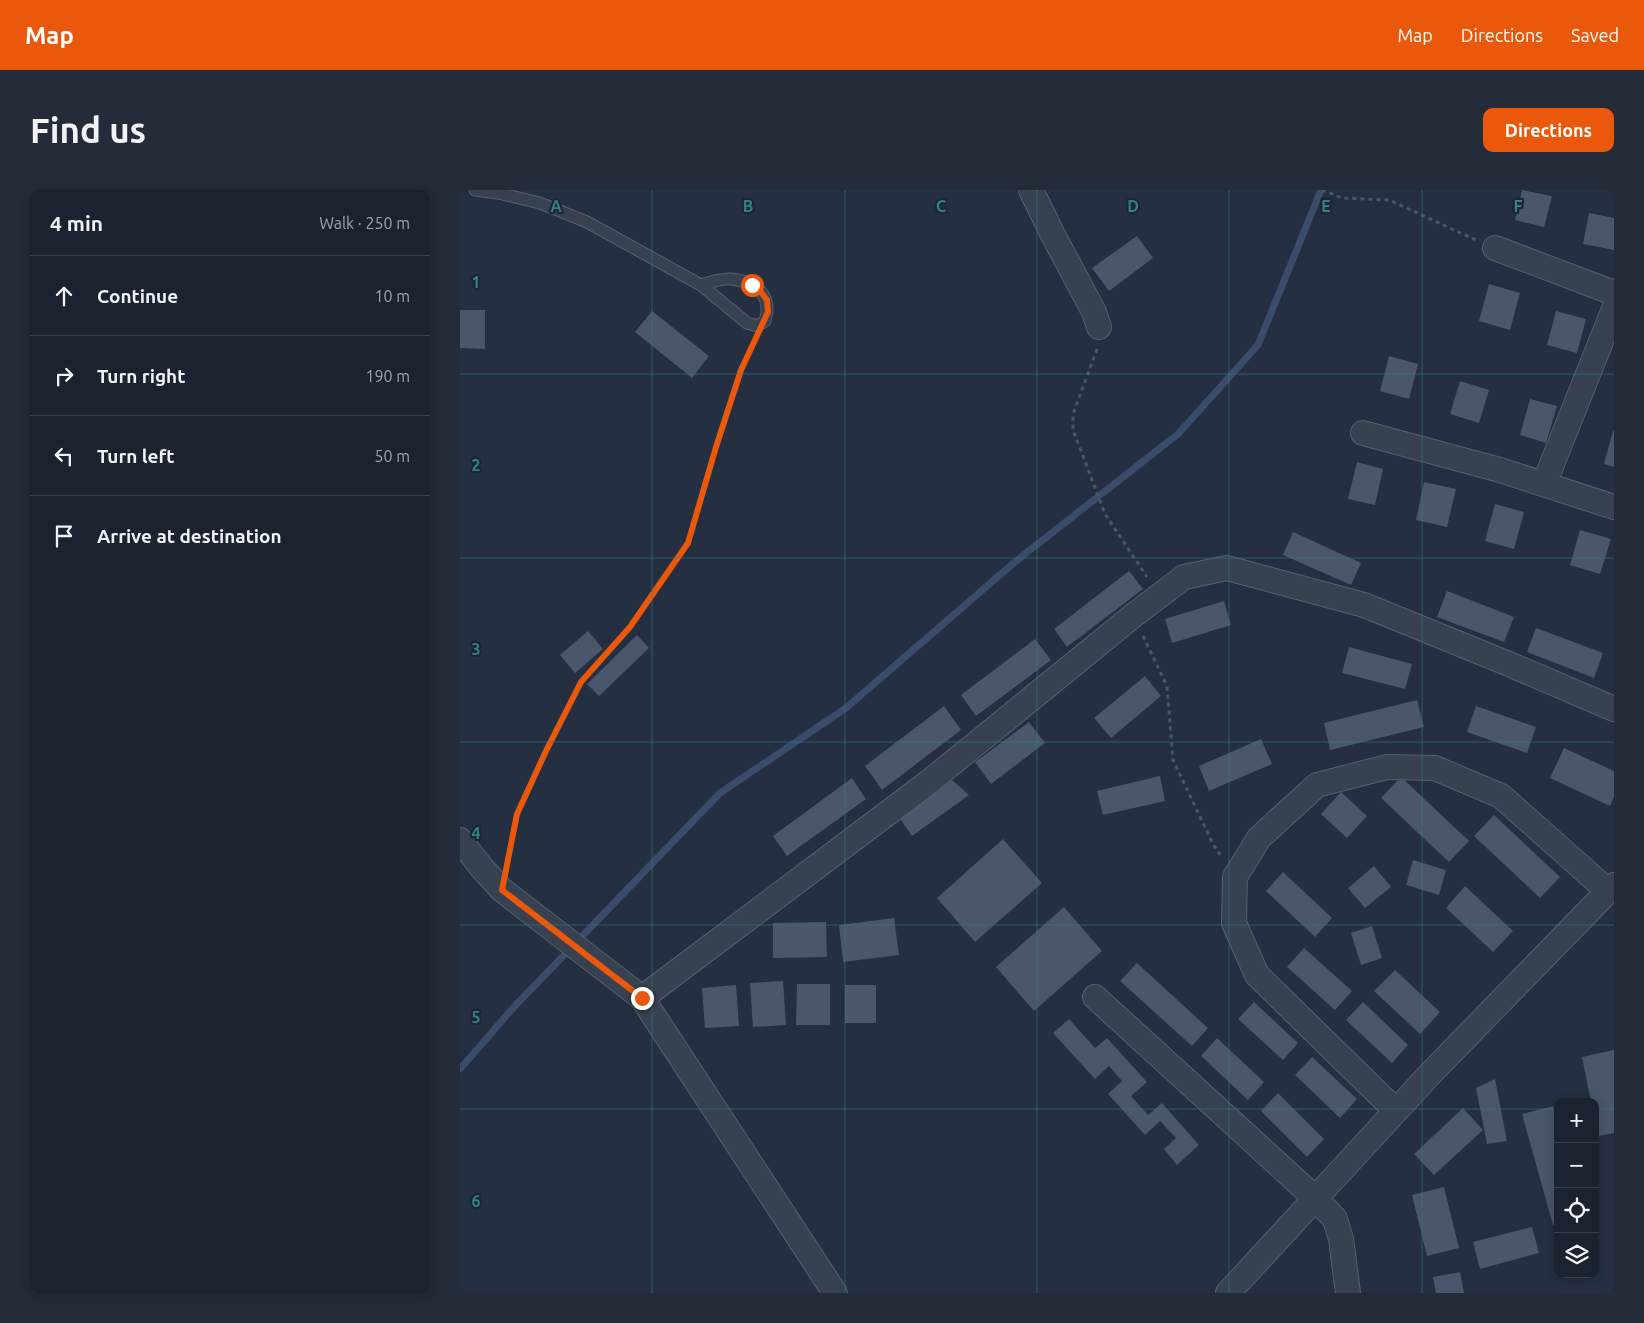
<!DOCTYPE html>
<meta charset="utf-8">
<style>
body{margin:0;font-family:Ubuntu,sans-serif;background:#242b39;color:#f1f3f6}
.controls{position:absolute;right:15px;bottom:15px;display:grid;overflow:hidden;border-radius:10px;box-shadow:0 2px 12px #0003}
.controls button{width:45px;height:45px;display:grid;place-items:center;padding:0;border:0;border-bottom:1px solid #39404d;background:#1b2331;color:#f1f3f6;font:25px sans-serif}
.stop{position:absolute;width:15px;height:15px;margin:-11px;border:4px solid #ea580c;border-radius:50%;background:#fff}
.stop.end{background:#ea580c;border-color:#fff;box-shadow:0 1px 5px #0008}
.list{margin:0;padding:0;list-style:none}
h2{display:flex;justify-content:space-between;align-items:center;height:65px;margin:0;padding:0 20px;font-size:21px}
h2 small{font-size:16px;font-weight:400;color:#a0a4ab}
.list li{display:grid;grid-template-columns:32px 1fr auto;gap:15px;align-items:center;box-sizing:border-box;height:80px;padding:0 20px;border-top:1px solid #39404d}
.list b{display:block;font-size:19px;white-space:nowrap}
.list em{font-size:16px;font-style:normal;color:#a0a4ab}
.icon{flex:none;width:28px;height:28px;fill:none;stroke:currentColor;stroke-width:2;stroke-linecap:round;stroke-linejoin:round}
.map{position:relative;flex:none;width:1154px;height:1103px;overflow:hidden;border-radius:10px}
header{display:flex;align-items:center;gap:30px;box-sizing:border-box;height:70px;padding:0 25px;background:#ea580c;color:#fff}
header strong{font-size:24px}
nav{display:flex;gap:28px;margin-inline-start:auto;font-size:18px}
.intro{display:flex;align-items:center;justify-content:space-between;box-sizing:border-box;height:120px;padding:0 30px}
h1{margin:0;font-size:35px}
.button{padding:12px 22px;border-radius:10px;background:#ea580c;color:#fff;font-size:18px;font-weight:700}
main{display:flex;gap:30px;padding:0 30px}
aside{flex:1;background:#1b2331;border-radius:10px;box-shadow:0 2px 12px #0003}
.map>svg:first-child{display:block}
</style>
<header>
<strong>Map</strong>
<nav><a>Map</a><a>Directions</a><a>Saved</a></nav>
</header>
<div class="intro"><h1>Find us</h1><a class="button">Directions</a></div>
<main>
<aside>
<h2>4 min<small>Walk · 250 m</small></h2>
<ul class="list">
<li><svg class="icon" aria-label="ahead" viewBox="0 0 24 24"><path d="M12 20V5M6 11l6-6 6 6"/></svg><div><b>Continue</b></div><em>10 m</em></li>
<li><svg class="icon" aria-label="right" viewBox="0 0 24 24"><path d="M7 20v-9h11M14 6l5 5-5 5"/></svg><div><b>Turn right</b></div><em>190 m</em></li>
<li><svg class="icon" aria-label="left" viewBox="0 0 24 24"><path d="M17 20v-9H6M10 6l-5 5 5 5"/></svg><div><b>Turn left</b></div><em>50 m</em></li>
<li><svg class="icon" aria-label="arrive" viewBox="0 0 24 24"><path d="M6 21V4h12l-3 4 3 4H6"/></svg><div><b>Arrive at destination</b></div></li>
</ul>
</aside>
<div class="map">
<svg width="1154" height="1103" viewBox="0 0 1154 1103">
<rect width="100%" height="100%" fill="#242f41"/>
<g fill="none" stroke-linecap="round" stroke-linejoin="round">
<path stroke="#394c6a" stroke-width="7" d="M0,879L53,818L260,603L386,518L556,371L718,244L798,155L861,0"/>
</g>
<path fill="#4a566a" d="M1062,0L1092,6L1084,37L1055,30Z
M1129,23L1154,28V60L1123,54Z
M677,46L693,68L649,101L632,78Z
M1029,94L1060,103L1050,140L1019,131Z
M0,120H25V159L0,158Z
M192,121L249,166L232,188L175,142Z
M1096,121L1126,129L1117,163L1087,155Z
M929,166L958,174L949,209L920,201Z
M1000,191L1029,200L1019,233L990,224Z
M1070,209L1097,216L1086,253L1060,245Z
M1153,241H1154V277L1144,274Z
M897,272L923,279L915,315L888,309Z
M964,292L996,299L987,337L956,330Z
M1035,314L1064,322L1054,359L1025,351Z
M1120,340L1151,349L1140,384L1110,375Z
M833,342L901,373L891,395L823,365Z
M669,381L683,399L607,457L594,439Z
M987,401L1054,427L1044,452L977,427Z
M764,411L771,435L712,453L705,429Z
M1076,438L1143,463L1134,488L1067,462Z
M128,441L143,459L115,483L100,465Z
M177,445L189,458L139,506L127,494Z
M575,449L591,470L516,526L501,505Z
M889,457L952,474L945,499L882,483Z
M685,486L701,506L651,548L634,528Z
M957,510L964,537L870,560L864,533Z
M484,516L501,540L422,600L405,576Z
M1016,516L1076,537L1067,563L1007,542Z
M569,532L585,553L531,594L515,572Z
M801,549L812,574L749,601L739,576Z
M1104,558L1154,581V607L1150,616L1090,588Z
M700,586L705,611L643,625L637,601Z
M941,587L1009,651L989,672L921,608Z
M392,588L406,609L327,666L313,646Z
M491,589L509,605L452,646L439,627Z
M881,602L907,626L887,648L861,624Z
M1034,625L1100,687L1080,708L1014,646Z
M543,649L582,693L515,752L477,708Z
M953,670L986,680L979,705L946,695Z
M914,676L931,697L905,718L888,698Z
M823,682L872,728L855,747L806,701Z
M1005,696L1053,741L1033,762L986,718Z
M604,717L642,761L574,821L536,777Z
M434,728L439,765L383,772L379,735Z
M366,732L367,767L313,768V733Z
M912,736L922,768L901,775L891,743Z
M844,758L892,801L875,820L827,777Z
M677,773L748,838L732,856L660,791Z
M935,780L980,822L960,844L914,801Z
M323,791L326,835L293,837L290,793Z
M337,794H370V835H336Z
M276,795L279,836L245,838L242,798Z
M385,795H416V833H385Z
M794,812L838,853L823,870L778,829Z
M903,812L948,855L932,873L886,830Z
M609,829L635,858L647,848L687,892L671,906L688,925L702,913L739,955L717,975L704,959L716,948L700,931L685,945L648,904L662,891L649,876L635,889L593,843Z
M757,848L804,892L788,910L741,866Z
M1154,860V943L1138,946L1135,931V912H1131L1122,867Z
M852,867L897,909L880,928L835,885Z
M1035,889L1047,951L1027,954L1016,898Z
M818,903L864,949L847,967L801,921Z
M1093,916L1098,932V1034L1093,1035L1062,924Z
M1003,918L1023,940L974,985L954,964Z
M984,997L999,1058L967,1066L952,1005Z
M1072,1037L1079,1063L1020,1079L1013,1052Z
M1000,1082L1004,1103H976L973,1087Z"/>
<g fill="none" stroke-linecap="round" stroke-linejoin="round">
<g stroke="#565f6e" stroke-width="13">
<path id="lane" d="M15,0L38,3L80,13L127,32L241,95L287,133L297,136L305,131C313,106 297,92 272,89C262,88 250,92 241,95"/>
</g>
<g stroke="#565f6e" stroke-width="26">
<path id="street" d="M571,0L593,45L634,122L639,137
M1035,58L1154,103
M903,243L1040,280L1154,317
M1084,294L1154,119
M0,650L22,678L42,700L182,808L375,1103
M635,807L855,1008L875,1029L881,1049L888,1103
M182,808L469,592L674,425L724,387L767,378L904,415L1049,474L1154,519
M936,921L797,785L774,733L775,687L799,648L857,595L927,577L975,578L1041,606L1148,701
M768,1103L970,884L1154,695"/>
</g>
<path stroke="#445a5e" stroke-width="3" stroke-dasharray="4 4" stroke-linecap="butt" d="M862,0L882,8L929,10L1016,50
M637,159L613,224V240L645,324L687,387
M683,446L707,496L713,570L753,654L761,666
M48,672L57,624L121,492L169,437L228,353L256,257L281,180L295,152"/>
<use href="#lane" stroke="#384150" stroke-width="11"/>
<use href="#street" stroke="#384150" stroke-width="24"/>
</g>
<g fill="none" stroke-linecap="round" stroke-linejoin="round">
<path stroke="#ea580c" stroke-width="6" d="M182,808L42,700L57,624L86,561L121,492L170,437L228,353L256,257L281,180L308,122L307,110L301,102L292,95"/>
</g>
<path fill="none" stroke="#308481" stroke-width="1" stroke-opacity="0.55" d="M192,0V1103M385,0V1103M577,0V1103M769,0V1103M962,0V1103M0,184H1154M0,368H1154M0,552H1154M0,735H1154M0,919H1098M1135,919H1154"/>
<g font-size="16" text-anchor="middle" font-weight="bold" fill="#308481" stroke="#1d2635" stroke-width="4.5" stroke-linejoin="round" paint-order="stroke">
<text x="96" y="22">A</text>
<text x="288" y="22">B</text>
<text x="481" y="22">C</text>
<text x="673" y="22">D</text>
<text x="866" y="22">E</text>
<text x="1058" y="22">F</text>
<text x="16" y="98">1</text>
<text x="16" y="281">2</text>
<text x="16" y="465">3</text>
<text x="16" y="649">4</text>
<text x="16" y="833">5</text>
<text x="16" y="1017">6</text>
</g>
</svg>
<div class="controls">
<button>+</button>
<button>−</button>
<button><svg class="icon" aria-label="locate" viewBox="0 0 24 24"><circle cx="12" cy="12" r="6"/><path d="M12 2v4M12 18v4M2 12h4M18 12h4"/></svg></button>
<button><svg class="icon" aria-label="layers" viewBox="0 0 24 24"><path d="M12 4l9 5-9 5-9-5zM3 14l9 5 9-5"/></svg></button>
</div>
<div class="stop" style="left:292px;top:95px"></div>
<div class="stop end" style="left:182px;top:808px"></div>
</div>
</main>
